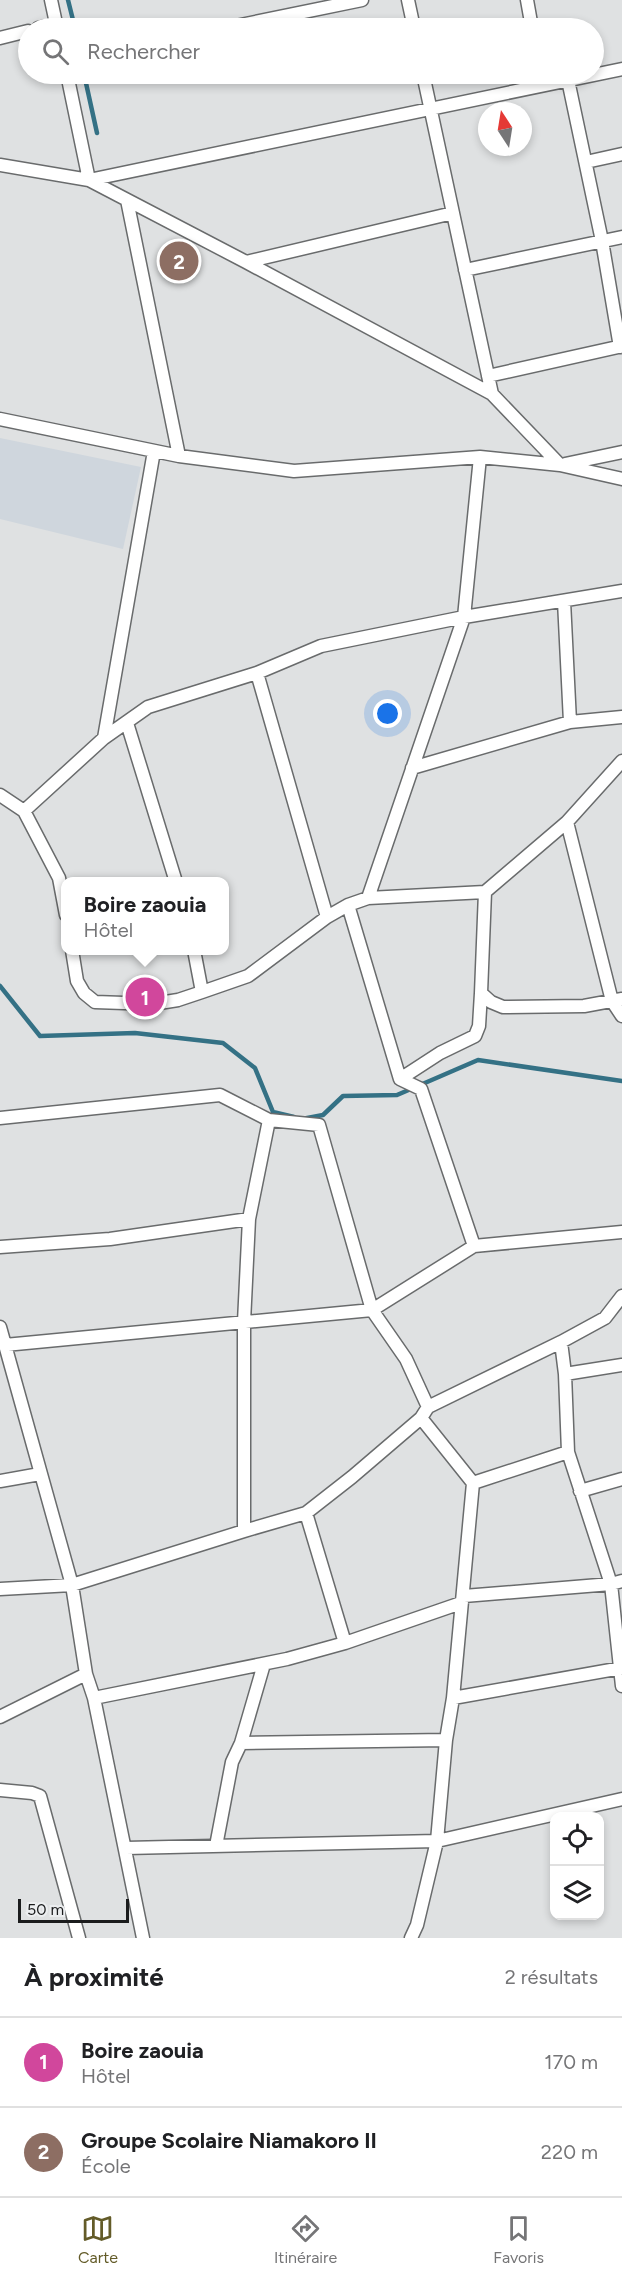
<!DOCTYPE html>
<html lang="fr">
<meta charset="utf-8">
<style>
body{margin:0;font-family:Figtree,sans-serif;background:#f6f6f6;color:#202124}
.controls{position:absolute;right:18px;bottom:18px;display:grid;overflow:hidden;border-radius:12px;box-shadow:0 3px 9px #0003}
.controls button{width:54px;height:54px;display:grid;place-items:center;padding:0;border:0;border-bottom:2px solid #e0e0e0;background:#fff;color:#202124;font:30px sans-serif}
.compass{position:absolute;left:478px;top:102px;width:54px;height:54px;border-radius:50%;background:#fff;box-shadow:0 3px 9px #0003;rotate:348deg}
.scale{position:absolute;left:18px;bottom:15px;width:111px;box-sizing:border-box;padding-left:6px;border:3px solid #1b1c1d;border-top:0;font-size:16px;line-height:21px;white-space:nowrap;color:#1b1c1d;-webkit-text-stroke:4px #eceef0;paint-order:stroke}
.you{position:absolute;left:388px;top:714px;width:21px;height:21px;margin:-15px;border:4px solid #fff;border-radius:50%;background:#1a73e8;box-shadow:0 0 0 9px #1a73e833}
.badge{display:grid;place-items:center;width:39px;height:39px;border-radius:50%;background:#635b28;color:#fff;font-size:20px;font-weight:700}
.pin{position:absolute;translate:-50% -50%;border:3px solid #fff;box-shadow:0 2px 6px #0006}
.popup{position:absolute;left:61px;top:877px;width:168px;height:78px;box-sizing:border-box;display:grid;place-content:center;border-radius:12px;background:#fff;filter:drop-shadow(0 2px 4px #0005);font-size:20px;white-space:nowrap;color:#757577}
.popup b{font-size:22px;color:#202124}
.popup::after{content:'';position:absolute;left:50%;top:100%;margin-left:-12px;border:12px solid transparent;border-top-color:#fff}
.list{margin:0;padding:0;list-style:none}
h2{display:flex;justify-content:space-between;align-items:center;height:78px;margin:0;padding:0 24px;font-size:26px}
h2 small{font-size:20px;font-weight:400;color:#757577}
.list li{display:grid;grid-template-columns:39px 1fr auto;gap:18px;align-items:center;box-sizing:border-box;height:90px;padding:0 24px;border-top:2px solid #e0e0e0}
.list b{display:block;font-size:22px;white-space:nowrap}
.list p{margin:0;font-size:20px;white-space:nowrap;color:#757577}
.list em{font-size:20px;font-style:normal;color:#757577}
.icon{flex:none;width:33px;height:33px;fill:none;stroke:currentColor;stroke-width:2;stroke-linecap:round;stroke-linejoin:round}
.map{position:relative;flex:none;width:622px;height:1938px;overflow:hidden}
.search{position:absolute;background:#fff;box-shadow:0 3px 9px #0003;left:18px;right:18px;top:18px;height:66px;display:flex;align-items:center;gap:15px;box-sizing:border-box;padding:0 21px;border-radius:33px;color:#757577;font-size:22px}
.sheet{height:258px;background:#fff}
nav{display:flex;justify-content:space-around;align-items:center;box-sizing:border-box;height:84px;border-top:2px solid #e0e0e0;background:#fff;font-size:16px;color:#757577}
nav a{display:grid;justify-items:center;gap:3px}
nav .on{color:#635b28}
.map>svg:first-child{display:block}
</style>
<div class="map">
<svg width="622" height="1938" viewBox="0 0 622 1938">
<rect width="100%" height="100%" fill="#dfe1e2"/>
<path fill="#cfd6dd" d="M0,438L141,467L123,549L0,519Z"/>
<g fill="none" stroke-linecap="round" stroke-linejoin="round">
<path stroke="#347185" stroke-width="4.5" d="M68,0L75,28
M84,74L97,133
M0,986L40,1036L135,1033L223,1043L255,1068L273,1112L294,1117
M302,1119L323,1115L343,1096L397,1095L478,1060L622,1081"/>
<g stroke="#696b6c" stroke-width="15">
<path id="minor" d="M51,0L57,28
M408,0L414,28
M527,0L532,28
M38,28L56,24
M226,28L362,0
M0,38L28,31
M67,74L89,180
M423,74L492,394
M568,80L602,241L620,347
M586,162L622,154
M0,165L89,180L246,262L492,394L560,465
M89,180L622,69
M127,200L179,456
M246,262L453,213
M465,270L622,237
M488,376L622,346
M0,419L179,456L294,471L480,457L560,465L622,479
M565,464L622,452
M564,601L570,722
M257,673L327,917
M127,723L176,882
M104,738L154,451
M412,768L570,722L622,717
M0,795L24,811L59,878L66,915
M24,811L104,738L148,707L257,673L321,646L464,617L622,591
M567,822L612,1001L622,1016
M485,892L481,993L491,1002L503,1007L584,1006L622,999
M368,898L464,617L480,457
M348,905L400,1079
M72,950L77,981L84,993L95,1002L153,1004L178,1000L202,992L248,976L327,917L348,905L368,898L485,892L567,822L622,761
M194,950L202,992
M0,1118L220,1095L269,1120L249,1219L244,1322V1531
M269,1120L319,1125L372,1310L406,1359L428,1407
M474,1246L421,1089L400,1079L440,1053L475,1036L479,1026L481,993
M0,1247L110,1239L249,1219
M0,1327L72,1585L86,1674L94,1698L143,1938
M561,1342L565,1374L568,1452L611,1584L622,1686
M5,1345L372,1310L474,1246L622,1232
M565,1374L622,1365
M421,1418L473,1483
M0,1481L40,1474
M580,1491L622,1479
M306,1513L345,1643
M0,1589L72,1585L244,1531L306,1513L352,1477L421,1418L428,1407L561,1342L605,1318L622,1296
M464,1596L611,1584L622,1581
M94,1698L287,1659L345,1643L461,1603
M453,1698L622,1668
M0,1717L86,1674
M241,1743L446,1740
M0,1790L32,1793L40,1796L79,1938
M216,1846L232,1762L241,1743L264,1664
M126,1848L437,1841L622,1799
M411,1938L417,1925L437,1841L446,1740L453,1698L473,1483L568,1452"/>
</g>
<use href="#minor" stroke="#fff" stroke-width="12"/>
</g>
</svg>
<div class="controls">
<button><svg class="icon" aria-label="locate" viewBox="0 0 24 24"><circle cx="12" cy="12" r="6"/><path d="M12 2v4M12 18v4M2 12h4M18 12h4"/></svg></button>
<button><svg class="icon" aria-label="layers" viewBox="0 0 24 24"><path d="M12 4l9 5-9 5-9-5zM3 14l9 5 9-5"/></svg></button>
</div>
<svg class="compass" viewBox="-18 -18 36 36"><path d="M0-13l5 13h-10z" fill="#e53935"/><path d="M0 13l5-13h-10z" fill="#757577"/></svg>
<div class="scale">50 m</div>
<div class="you"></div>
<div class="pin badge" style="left:145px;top:997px;background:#d1479c">1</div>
<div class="popup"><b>Boire zaouia</b>Hôtel</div>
<div class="pin badge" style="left:179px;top:261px;background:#8d6e63">2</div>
<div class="search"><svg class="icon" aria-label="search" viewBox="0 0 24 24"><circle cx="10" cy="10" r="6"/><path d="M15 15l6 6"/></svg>Rechercher</div>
</div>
<section class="sheet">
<h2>À proximité<small>2 résultats</small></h2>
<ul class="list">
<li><span class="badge" style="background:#d1479c">1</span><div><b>Boire zaouia</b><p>Hôtel</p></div><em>170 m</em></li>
<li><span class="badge" style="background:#8d6e63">2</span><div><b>Groupe Scolaire Niamakoro II</b><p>École</p></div><em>220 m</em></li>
</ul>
</section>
<nav>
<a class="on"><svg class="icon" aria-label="map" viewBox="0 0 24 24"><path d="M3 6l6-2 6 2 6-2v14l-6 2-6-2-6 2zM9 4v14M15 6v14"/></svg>Carte</a>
<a><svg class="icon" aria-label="directions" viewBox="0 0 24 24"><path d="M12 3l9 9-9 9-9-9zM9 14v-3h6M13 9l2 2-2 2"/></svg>Itinéraire</a>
<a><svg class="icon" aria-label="saved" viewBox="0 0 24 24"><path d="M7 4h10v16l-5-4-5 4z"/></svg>Favoris</a>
</nav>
